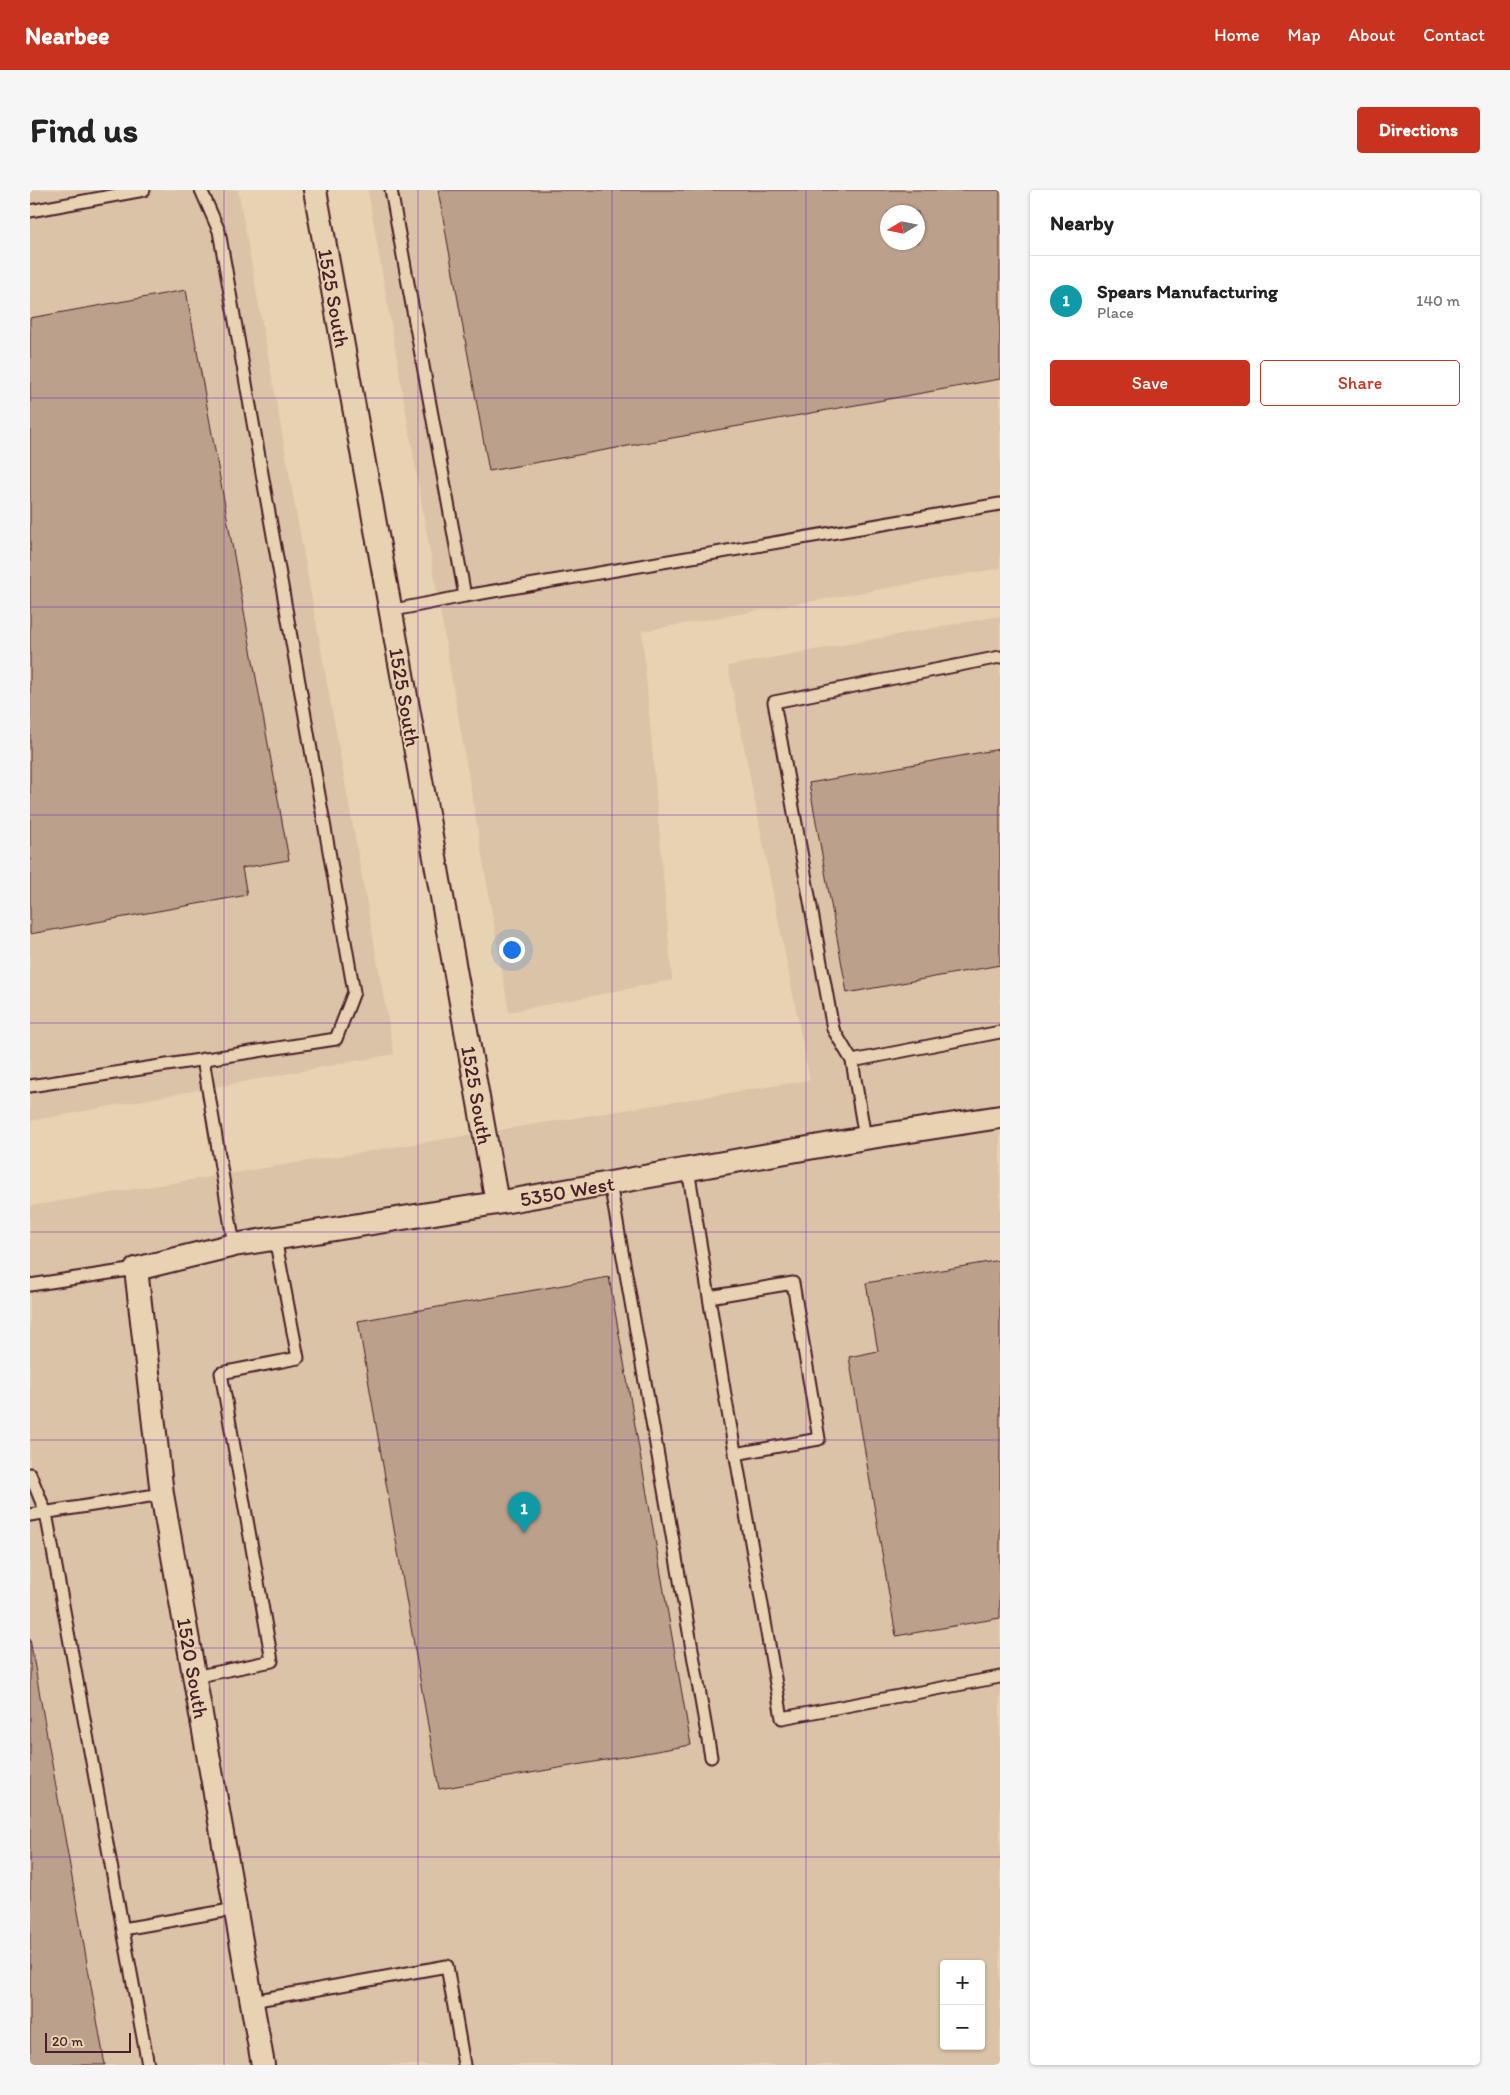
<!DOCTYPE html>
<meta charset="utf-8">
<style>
body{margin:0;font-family:Itim,sans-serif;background:#f6f6f6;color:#222}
.controls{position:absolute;right:15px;bottom:15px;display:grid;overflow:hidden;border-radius:5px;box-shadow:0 1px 4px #0004}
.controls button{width:45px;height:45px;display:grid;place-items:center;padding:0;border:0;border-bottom:1px solid #e0e0e0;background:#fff;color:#222;font:25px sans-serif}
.compass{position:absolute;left:850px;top:15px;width:45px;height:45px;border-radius:50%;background:#fff;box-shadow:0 1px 4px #0004;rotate:260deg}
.scale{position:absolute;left:15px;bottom:12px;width:86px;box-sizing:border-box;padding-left:5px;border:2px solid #4a1f2b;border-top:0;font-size:14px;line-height:18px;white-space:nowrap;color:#4a1f2b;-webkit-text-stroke:4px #e7d2b1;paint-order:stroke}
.you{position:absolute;left:481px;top:759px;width:18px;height:18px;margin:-12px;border:4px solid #fff;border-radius:50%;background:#1a73e8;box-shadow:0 0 0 8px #1a73e833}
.badge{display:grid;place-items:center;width:32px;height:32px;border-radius:50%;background:#c8321e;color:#fff;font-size:16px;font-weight:700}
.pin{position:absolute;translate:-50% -41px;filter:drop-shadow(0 1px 2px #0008)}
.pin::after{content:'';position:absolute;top:26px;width:18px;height:15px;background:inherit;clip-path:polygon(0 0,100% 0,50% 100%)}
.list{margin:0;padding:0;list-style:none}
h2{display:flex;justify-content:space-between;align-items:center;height:65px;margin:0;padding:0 20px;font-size:21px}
h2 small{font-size:16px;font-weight:400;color:#767676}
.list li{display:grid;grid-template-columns:32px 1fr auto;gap:15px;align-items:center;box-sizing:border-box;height:90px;padding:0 20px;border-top:1px solid #e0e0e0}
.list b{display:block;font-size:19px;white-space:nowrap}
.list p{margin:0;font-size:16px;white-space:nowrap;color:#767676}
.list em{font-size:16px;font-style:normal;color:#767676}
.actions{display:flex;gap:10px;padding:15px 20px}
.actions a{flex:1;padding:11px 0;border:1px solid #c8321e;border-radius:5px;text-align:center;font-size:18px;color:#c8321e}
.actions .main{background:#c8321e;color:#fff}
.map{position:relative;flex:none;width:970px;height:1875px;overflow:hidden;border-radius:5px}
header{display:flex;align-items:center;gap:30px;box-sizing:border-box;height:70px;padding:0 25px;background:#c8321e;color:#fff}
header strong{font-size:24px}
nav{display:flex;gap:28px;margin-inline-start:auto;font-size:18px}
.intro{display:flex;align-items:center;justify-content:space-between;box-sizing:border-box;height:120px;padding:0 30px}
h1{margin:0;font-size:35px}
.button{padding:12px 22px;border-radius:5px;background:#c8321e;color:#fff;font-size:18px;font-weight:700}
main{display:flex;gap:30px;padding:0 30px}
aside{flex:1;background:#fff;border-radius:5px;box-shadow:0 1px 4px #0004}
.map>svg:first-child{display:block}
</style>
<header>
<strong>Nearbee</strong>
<nav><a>Home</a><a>Map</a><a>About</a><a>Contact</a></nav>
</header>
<div class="intro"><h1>Find us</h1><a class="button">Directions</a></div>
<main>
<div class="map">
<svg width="970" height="1875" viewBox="0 0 970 1875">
<rect width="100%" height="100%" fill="#e7d2b1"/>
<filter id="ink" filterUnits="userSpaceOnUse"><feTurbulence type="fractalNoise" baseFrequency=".02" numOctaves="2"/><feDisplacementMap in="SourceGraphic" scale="10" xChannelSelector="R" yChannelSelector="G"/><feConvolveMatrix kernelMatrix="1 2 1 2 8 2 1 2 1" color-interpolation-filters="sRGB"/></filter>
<g filter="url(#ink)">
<path fill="#dac3a6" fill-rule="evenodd" d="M0,0H208L364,864L0,931Z
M338,0H970V378L612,441L642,790L479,822ZM858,22H888V52H858Z
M970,426V1875H0V1016L780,890L698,476ZM914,1774H951V1856H914Z"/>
<path fill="#bba08c" stroke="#4a1f2b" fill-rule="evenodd" d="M408,0H970V189L459,281ZM858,22H888V52H858Z
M156,100L259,670L212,678L217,705L0,744V128Z
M970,559V775L817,803L779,593Z
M970,1070V1428L866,1446L819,1167L848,1161L836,1093Z
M579,1087L661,1555L409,1599L328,1131Z
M0,1449L75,1875H0Z"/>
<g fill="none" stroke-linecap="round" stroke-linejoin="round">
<g stroke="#4a1f2b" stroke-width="15">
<path id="lane" d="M361,0L435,406L970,314
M0,21L114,0
M359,421L435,406
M173,869L204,1055
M822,871L803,839L744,512L970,467
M0,896L306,849L324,802L189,41L171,0
M835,948L822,871L970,842
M658,979L695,1205L752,1528L970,1487
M580,993L681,1567
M0,1095L106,1079
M679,1107L763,1093L789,1249L705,1264
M0,1284L16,1323L118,1875
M0,1325L132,1304
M164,1487L242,1471L191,1183L268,1168L245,1048
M93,1739L206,1719
M222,1811L417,1776L434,1875"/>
</g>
<g stroke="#4a1f2b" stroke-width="26">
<path id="street" d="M285,0L467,1013
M233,1875L132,1304L106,1079L204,1055L467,1013L835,948L970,927"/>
</g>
<use href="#lane" stroke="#e7d2b1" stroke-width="11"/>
<use href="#street" stroke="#e7d2b1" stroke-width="22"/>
</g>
</g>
<path fill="none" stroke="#7b2cbf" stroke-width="1" stroke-opacity="0.55" d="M194,0V1875M388,0V1875M582,0V1875M776,0V1875M0,208H970M0,417H970M0,625H970M0,833H970M0,1042H970M0,1250H970M0,1458H970M0,1667H970"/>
<g text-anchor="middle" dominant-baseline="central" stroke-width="4" stroke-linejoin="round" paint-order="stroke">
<g font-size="21" fill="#4a1f2b" stroke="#e7d2b1">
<text transform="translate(304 108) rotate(80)">1525 South</text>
<text transform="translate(375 507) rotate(80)">1525 South</text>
<text transform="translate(447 905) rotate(80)">1525 South</text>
<text transform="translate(537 1001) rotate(-10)">5350 West</text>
<text transform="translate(163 1478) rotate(80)">1520 South</text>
</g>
</g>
</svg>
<div class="controls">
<button>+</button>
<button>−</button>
</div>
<svg class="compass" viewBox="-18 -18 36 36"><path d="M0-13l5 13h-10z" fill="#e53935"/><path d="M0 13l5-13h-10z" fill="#767676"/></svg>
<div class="scale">20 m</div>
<div class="you"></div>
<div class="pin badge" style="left:494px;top:1343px;background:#0f9aa8">1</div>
</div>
<aside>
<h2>Nearby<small></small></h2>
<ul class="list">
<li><span class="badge" style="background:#0f9aa8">1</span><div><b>Spears Manufacturing</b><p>Place</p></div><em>140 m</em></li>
</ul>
<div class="actions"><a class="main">Save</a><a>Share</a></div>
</aside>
</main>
